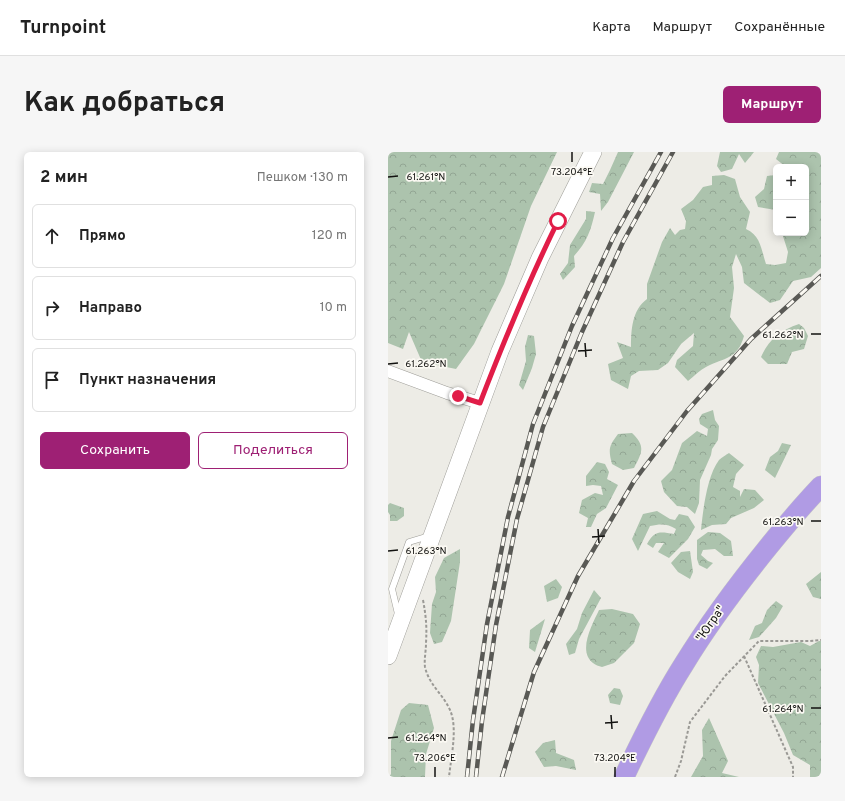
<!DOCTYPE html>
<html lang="ru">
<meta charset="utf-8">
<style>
body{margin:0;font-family:Overpass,sans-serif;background:#f6f6f6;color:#222}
.controls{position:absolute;right:12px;top:12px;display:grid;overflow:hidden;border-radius:6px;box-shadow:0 2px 10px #0003}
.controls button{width:36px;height:36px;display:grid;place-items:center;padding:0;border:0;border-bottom:1px solid #e0e0e0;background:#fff;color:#222;font:20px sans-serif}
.stop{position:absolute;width:12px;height:12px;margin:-9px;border:3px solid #e11d48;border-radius:50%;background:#fff}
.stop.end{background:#e11d48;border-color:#fff;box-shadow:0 1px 4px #0008}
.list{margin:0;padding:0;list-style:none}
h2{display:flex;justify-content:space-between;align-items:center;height:52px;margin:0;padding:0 16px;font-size:17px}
h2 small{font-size:13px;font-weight:400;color:#767676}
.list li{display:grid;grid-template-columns:26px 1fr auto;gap:12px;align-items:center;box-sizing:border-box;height:64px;margin:0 8px 8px;padding:0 8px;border:1px solid #e0e0e0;border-radius:6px}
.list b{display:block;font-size:15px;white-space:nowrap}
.list em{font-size:13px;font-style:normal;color:#767676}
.actions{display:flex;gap:8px;padding:12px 16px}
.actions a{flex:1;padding:9px 0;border:1px solid #9e2074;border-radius:6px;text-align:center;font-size:14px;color:#9e2074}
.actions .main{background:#9e2074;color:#fff}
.icon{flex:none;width:22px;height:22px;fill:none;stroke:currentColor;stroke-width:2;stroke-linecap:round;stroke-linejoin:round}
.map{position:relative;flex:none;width:433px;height:625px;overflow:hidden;border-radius:6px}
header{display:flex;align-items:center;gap:24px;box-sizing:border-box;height:56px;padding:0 20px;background:#fff;border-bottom:1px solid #e0e0e0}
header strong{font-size:19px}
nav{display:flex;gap:22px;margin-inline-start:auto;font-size:14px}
.intro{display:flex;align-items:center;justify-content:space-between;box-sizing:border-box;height:96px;padding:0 24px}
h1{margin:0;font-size:28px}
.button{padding:10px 18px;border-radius:6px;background:#9e2074;color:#fff;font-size:14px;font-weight:700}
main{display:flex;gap:24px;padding:0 24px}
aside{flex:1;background:#fff;border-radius:6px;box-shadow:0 2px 10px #0003}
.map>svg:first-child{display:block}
</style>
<header>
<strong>Turnpoint</strong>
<nav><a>Карта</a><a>Маршрут</a><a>Сохранённые</a></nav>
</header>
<div class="intro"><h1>Как добраться</h1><a class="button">Маршрут</a></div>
<main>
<aside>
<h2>2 мин<small>Пешком · 130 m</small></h2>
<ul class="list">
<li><svg class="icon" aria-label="ahead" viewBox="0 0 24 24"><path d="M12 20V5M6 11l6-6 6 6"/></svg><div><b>Прямо</b></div><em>120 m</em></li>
<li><svg class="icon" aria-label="right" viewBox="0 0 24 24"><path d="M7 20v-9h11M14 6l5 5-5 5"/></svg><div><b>Направо</b></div><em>10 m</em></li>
<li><svg class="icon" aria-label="arrive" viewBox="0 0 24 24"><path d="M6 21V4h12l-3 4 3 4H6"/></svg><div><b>Пункт назначения</b></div></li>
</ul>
<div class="actions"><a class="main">Сохранить</a><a>Поделиться</a></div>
</aside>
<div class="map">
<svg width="433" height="625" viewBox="0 0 433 625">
<defs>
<pattern id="forest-crowns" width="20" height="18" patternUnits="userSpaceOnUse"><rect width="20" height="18" fill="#acc3ad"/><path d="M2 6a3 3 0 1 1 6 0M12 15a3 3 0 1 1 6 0" fill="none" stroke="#93a694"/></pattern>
</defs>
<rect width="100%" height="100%" fill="#edece6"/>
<path fill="url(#forest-crowns)" d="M0,0H169L143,54L116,132L86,192L68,217L34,210L21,180L15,197L0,191Z
M230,0H246L220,50L213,59L212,42L201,40L204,31L215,32L222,18Z
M332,0H366L357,11L351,2L344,17L333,20L329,14Z
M391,0H433V116L423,125L405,129L392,148L382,151L356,131L354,115L348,102L344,115L346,136L342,165L356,184C349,208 337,205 318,215C312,218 306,224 300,229L287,215L289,208L305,194L306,181L293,192L280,211L270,218L251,219L243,224L240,237L223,228L220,212L235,206L229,190L243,195C243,178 244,158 259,147V132L274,90L282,76L287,83L292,78L297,77L298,69L293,57L305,48L315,35L324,33V24L336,23L347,27L352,45L362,60L358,77C373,84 373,97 378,112L387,113L398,111L400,100L394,81H418V15H398L388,7Z
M388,23V58L370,55L367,45L376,37L379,24Z
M198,59L207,60C203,78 199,90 186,104L187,115L175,128L172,122L180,111L182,93L198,67Z
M411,172L416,176L420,184L416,197L404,200L399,212H380L373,205C381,187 393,178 411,172Z
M140,183L146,184L148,202L144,216L135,238L131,233L138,209L137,195Z
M325,258L327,268L331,274L330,288L324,297L323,303L312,328L311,351L307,362L299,355L289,354L276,340L273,329L284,318L294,291L309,279L319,284L320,277L312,272L311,267L314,262Z
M244,281C258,294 254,301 246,316L235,318L224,312C220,297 221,294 230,282Z
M394,291L403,293L387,326L377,318L382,305L390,299Z
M341,301L356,313L348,322L345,335L352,339V345L356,337L367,338L376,348L366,356L343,366L338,372L324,373L313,378C315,358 319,324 331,308C334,305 338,303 341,301Z
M209,310L217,312L221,320L219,327L230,333L218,356L209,362L203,375H198L200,366L191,361L194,348L207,341L215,343L213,334L205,333L198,334V324Z
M2,351L16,356V364L9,369H2V363L0,360V353Z
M269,359L282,367L287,368L291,362L300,364L307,375L300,387L281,406L270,400L276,391H268L265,396L259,392C267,378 272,380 286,382L288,377C279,371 272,372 262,374L250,399L244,387L255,362Z
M320,380L332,381L343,389L345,404H336L327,397L315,398L313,403L320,409L325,411L319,417L311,413L309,407V388Z
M72,397V410L63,469L54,490L46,492L42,481L44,452L48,440L47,425L56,406Z
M302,399L305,420L302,427L290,420L283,411L293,400Z
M433,420V447L425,445L418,432Z
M168,427L174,435L170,446L159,450L156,434Z
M206,438L213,446L191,487L187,501L181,503L178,492L189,477L194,461Z
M388,449L395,454L388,466L371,485L361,488L367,474L374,471L379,458Z
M224,457L245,462L252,472L246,491L226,511L214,515C211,514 207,513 205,511C189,499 205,471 211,458Z
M157,467L147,500L141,496L142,478Z
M431,489H433V625H422V613L405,603L396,581L370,531L371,513L368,505L373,494L385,495L413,490L422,494Z
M226,536L232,537L235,544L232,553L222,551L220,543Z
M21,551L40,553L46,576L38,602L37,625H1L3,622V589L13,558Z
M321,566L340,609L334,621L351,625H303L315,604L314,578Z
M167,588L168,601L186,608L188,618L168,614L156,615L147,600L155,591Z"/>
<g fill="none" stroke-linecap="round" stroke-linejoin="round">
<g stroke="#9e9d98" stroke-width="7">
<path id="service" d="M10,462L4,437L21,390L41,384"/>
</g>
<g stroke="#9e9d98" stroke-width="13">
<path id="minor" d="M0,219L59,241L92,251"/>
</g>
<g stroke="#9e9d98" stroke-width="18">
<path id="secondary" d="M0,504L112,199L152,106L205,0"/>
</g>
<g stroke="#c6c6c6" stroke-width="21">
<path id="trunk" d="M236,625C254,587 273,548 296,512C321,471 351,431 381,394C398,373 415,353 433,334"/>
</g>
<path stroke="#9a9995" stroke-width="2" stroke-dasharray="3 2" stroke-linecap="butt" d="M35,448C38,464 39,475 38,491C38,499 36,508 37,515C41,533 55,542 62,558C70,576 63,605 61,625
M356,504L405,615V625
M287,625L293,609L302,570L337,524L371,489H422L433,488"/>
<use href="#service" stroke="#fff" stroke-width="6"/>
<use href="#minor" stroke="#fff" stroke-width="12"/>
<use href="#secondary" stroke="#fff" stroke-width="17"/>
<use href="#trunk" stroke="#b09be4" stroke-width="20"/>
<g stroke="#595955" stroke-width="4.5">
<path id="rail" d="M79,625L85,568L99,472L120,365L145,272L184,174L225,86L273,0
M88,625L94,569L108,473L129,367L155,275L194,180L235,90L285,0
M114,625L146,520L190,424L246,329L299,259L363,187L433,124"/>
</g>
<use href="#rail" stroke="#fbf9f3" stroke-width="3" stroke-dasharray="9" stroke-linecap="butt"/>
</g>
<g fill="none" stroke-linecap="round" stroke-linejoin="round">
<path stroke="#e11d48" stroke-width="5" d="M70,244L92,251C116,189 141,128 170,69"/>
</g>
<path fill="none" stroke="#121210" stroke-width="1.5" d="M184,0V10M0,25L10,24M423,182H433M197,191L198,205M190,199L204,198M0,212L10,211M423,369H433M210,377L211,391M204,385L217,384M0,399L10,398M423,556H433M223,563L224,577M217,571L230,570M0,586L10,585M47,615V625M227,615V625"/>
<g text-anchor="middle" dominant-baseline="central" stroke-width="3.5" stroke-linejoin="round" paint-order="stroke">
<g font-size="12" fill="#121210" stroke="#fbf9f3">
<text transform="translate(323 472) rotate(-55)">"Югра"</text>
</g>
</g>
<g font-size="10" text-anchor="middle" fill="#121210" stroke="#fbf9f3" stroke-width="3.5" stroke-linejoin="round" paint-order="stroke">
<text x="184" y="23">73.204°E</text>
<text x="38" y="28">61.261°N</text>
<text x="395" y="186">61.262°N</text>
<text x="38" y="215">61.262°N</text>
<text x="395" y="373">61.263°N</text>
<text x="38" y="402">61.263°N</text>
<text x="395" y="560">61.264°N</text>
<text x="38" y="589">61.264°N</text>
<text x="47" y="609">73.206°E</text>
<text x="227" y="609">73.204°E</text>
</g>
</svg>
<div class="controls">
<button>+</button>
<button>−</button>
</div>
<div class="stop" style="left:170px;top:69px"></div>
<div class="stop end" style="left:70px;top:244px"></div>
</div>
</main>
